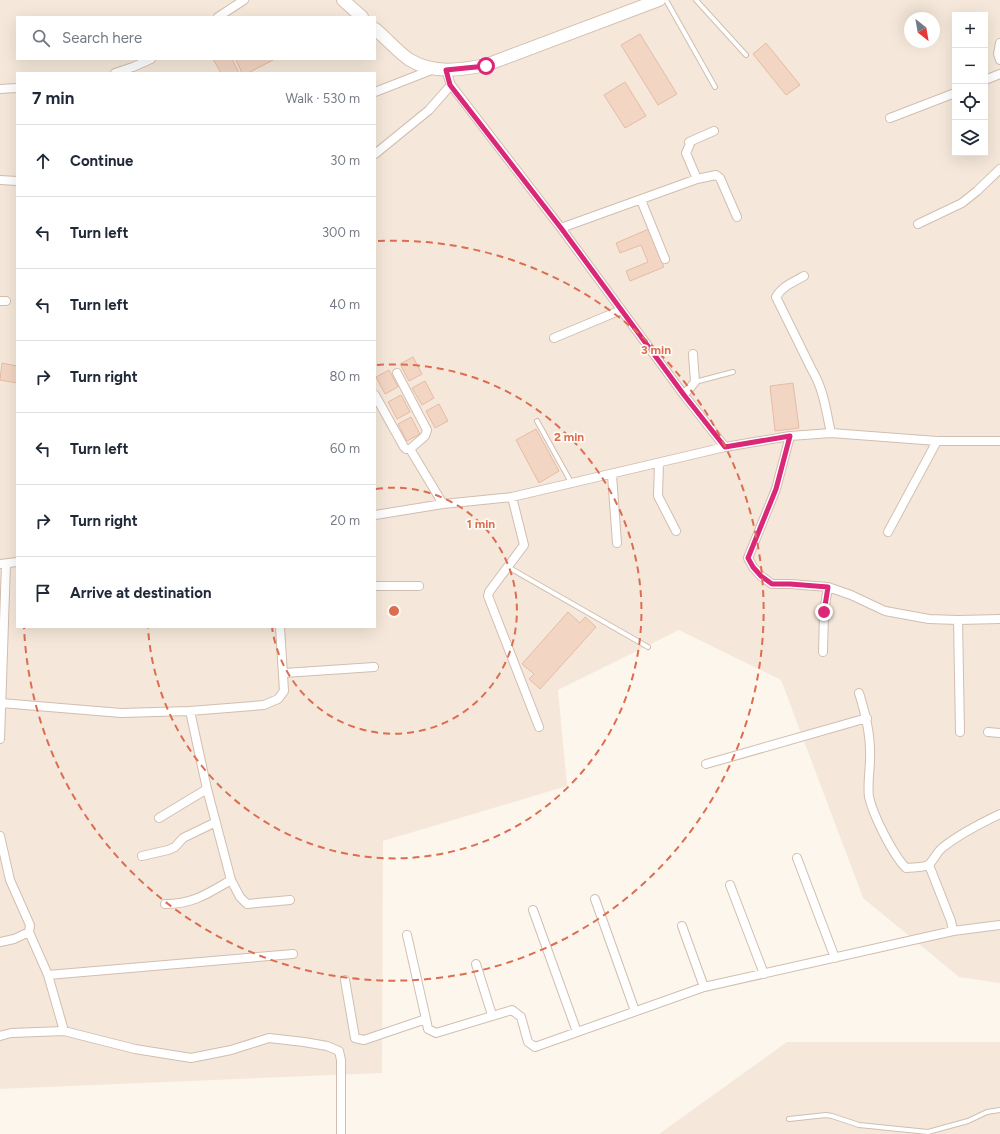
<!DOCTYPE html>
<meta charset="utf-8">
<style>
body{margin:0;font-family:Figtree,sans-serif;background:#f2f2f3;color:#1f2937}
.controls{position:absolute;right:12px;top:12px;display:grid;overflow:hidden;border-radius:0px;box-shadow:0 4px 16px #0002}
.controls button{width:36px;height:36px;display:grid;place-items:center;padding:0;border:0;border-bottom:1px solid #e0e1e3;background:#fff;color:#1f2937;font:20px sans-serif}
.compass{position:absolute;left:904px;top:12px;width:36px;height:36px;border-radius:50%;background:#fff;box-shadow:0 4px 16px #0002;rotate:149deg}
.stop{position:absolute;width:12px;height:12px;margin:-9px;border:3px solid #db2777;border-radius:50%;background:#fff}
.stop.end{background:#db2777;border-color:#fff;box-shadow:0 1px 4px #0008}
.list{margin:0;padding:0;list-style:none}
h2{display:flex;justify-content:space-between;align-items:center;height:52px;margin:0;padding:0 16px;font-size:17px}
h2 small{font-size:13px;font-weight:400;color:#747a83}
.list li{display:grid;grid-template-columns:26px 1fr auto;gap:12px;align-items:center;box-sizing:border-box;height:72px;padding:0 16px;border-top:1px solid #e0e1e3}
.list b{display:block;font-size:15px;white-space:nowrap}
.list em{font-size:13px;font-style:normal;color:#747a83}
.icon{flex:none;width:22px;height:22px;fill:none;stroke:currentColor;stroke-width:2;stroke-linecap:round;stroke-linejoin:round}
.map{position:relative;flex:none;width:1000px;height:1134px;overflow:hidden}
.search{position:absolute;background:#fff;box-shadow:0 4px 16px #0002;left:16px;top:16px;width:360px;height:44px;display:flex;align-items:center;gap:10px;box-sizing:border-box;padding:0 14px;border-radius:0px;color:#747a83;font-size:15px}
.panel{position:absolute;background:#fff;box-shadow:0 4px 16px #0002;left:16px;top:72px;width:360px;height:556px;border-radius:0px}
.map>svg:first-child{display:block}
</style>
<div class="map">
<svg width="1000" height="1134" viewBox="0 0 1000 1134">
<rect width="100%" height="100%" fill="#fdf6ec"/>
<path fill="#f5e8da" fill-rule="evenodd" d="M0,0H1000V983L959,977L863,898L781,680L679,630L558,690L567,786L383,841L382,1073L0,1089ZM955,15H985V153H955ZM17,17H375V59H17ZM910,18H934V42H910ZM17,73H375V627H17Z
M787,1042H1000V1134H659Z"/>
<path fill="#f3d5c3" stroke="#e6bba3" d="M640,34L677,94L658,105L621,45Z
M766,43L800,85L786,95L753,54Z
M213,59H232L239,73H221Z
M238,59H275L248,73H242L236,60Z
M625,82L646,116L625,128L604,95Z
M649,229L664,267L630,281L626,271L648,262L641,245L620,253L616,243Z
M413,357L422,374L409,381L400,364Z
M2,363L17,366V383L0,380Z
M389,370L398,387L385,394L376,377Z
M425,381L434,398L422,405L412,388Z
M793,383L799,428L775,431L770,386Z
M401,395L410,412L397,419L388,402Z
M439,404L448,421L435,428L426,411Z
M411,417L420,434L407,441L398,424Z
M536,429L559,471L539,483L516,440Z
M568,612L580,623L585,617L596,627L540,689L529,679L534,674L522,664Z"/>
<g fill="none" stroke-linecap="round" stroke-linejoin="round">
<g stroke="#d1beb0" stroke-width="6">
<path id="lane" d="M666,0L715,87
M696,0L746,55
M695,382L733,372
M537,421L572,484
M508,567L648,647
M789,1119L826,1115L832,1116L859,1125L928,1132
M928,1133V1132L968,1121L987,1112L1000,1110"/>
</g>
<g stroke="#d1beb0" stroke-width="10">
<path id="street" d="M218,17L244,0
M1000,43L998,54L1000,60
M115,73L133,67L151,59
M985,80L1000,74
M0,89L17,88
M375,92L434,69
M890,118L955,93
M375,154L429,110L451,85
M697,179L686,153L690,144L689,142L714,131
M0,180L17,181
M641,200L665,259
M918,224L962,203L977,191L1000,169
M561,228L697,179L716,175L720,178L737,217
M804,276C794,282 782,286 776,297L812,370C824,390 826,411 831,433
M0,301H6
M554,338L621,310
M397,373L427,430L425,436L410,449
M375,395L404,447L406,449H410L443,504
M684,395L695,382L693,354
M790,436L776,489L748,558L753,567L761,576L772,584H790L828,587
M725,447L790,436L831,433L937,441H1000
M659,463L658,496L676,531
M612,475L617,543
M512,497L524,545L489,592L488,596L539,727
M375,515L443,504L512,497L725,447L684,395L561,228L451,85L446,70
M888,532L937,441
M0,564L17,562
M375,586H419
M958,620L960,732
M823,652L824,612L828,587L851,595L885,611L929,619L958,620L1000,619
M284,673L374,667
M859,693C865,712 870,731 870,751C871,764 867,784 869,797C873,815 893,855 906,868C913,867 922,868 928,865C933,862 936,853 942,848C959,834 979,824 1000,814
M1,703L121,713L190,711L264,705L278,699L284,691L280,627
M190,711L207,789L231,880L240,897L247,904L290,900
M988,732L1000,733
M0,739L6,564
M706,764L867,718
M159,818L207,789
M0,836L10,880L30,925L29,932L48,975L64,1031
M142,856L168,850L175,847L183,838L216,822
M797,858L835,958
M929,865L951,921L953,931
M730,885L764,974
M595,899L635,1011
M165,904C193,904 207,894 231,880
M533,910L577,1032
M682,926L704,987
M407,935L426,1019
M0,942L14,939L29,932
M476,964L492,1015
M48,975L293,954
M345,980L355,1038L364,1040L426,1019L428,1029L436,1033L512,1010L521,1017L528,1042L535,1047L704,987L953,931L1000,925
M0,1036L11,1033L64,1031L135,1049L191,1058L231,1050L269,1038L304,1042L327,1046L339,1051L341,1060V1134"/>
</g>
<g stroke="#d6c0b0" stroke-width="14">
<path id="secondary" d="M343,0L362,17
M375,29C385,37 400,54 410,60C433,74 461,70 486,65L659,0"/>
</g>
<use href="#lane" stroke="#fff" stroke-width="4"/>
<use href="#street" stroke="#fff" stroke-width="8"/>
<use href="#secondary" stroke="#fff" stroke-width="12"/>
</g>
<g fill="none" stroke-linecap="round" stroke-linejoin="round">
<path stroke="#db2777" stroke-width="5" d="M486,66L446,70L450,85L561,228L684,395L725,447L790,436L776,489L748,558L753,567L761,576L772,584H790L828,587L824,612"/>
</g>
<g fill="none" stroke="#dc6d51" stroke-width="2" stroke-dasharray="7 5">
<path d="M376 489A123 123 0 1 1 272 627"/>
<path d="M377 365A247 247 0 1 1 148 628"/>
<path d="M378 241A370 370 0 1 1 24 627"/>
</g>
<circle cx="394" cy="611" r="6" fill="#dc6d51" stroke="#fffaf3" stroke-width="2"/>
<g font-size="12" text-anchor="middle" font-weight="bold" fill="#dc6d51" stroke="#fffaf3" stroke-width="3.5" stroke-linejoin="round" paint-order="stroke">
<text x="656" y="354">3 min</text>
<text x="569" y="441">2 min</text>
<text x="481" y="528">1 min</text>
</g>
</svg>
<div class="controls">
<button>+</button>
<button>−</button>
<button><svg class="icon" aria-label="locate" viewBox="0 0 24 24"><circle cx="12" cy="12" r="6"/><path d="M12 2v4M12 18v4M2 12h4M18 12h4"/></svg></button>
<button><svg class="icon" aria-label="layers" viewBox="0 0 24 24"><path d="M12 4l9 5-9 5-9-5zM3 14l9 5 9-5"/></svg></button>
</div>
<svg class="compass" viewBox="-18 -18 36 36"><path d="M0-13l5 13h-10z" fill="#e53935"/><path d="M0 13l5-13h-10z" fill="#747a83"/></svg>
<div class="stop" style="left:486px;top:66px"></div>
<div class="stop end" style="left:824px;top:612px"></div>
<div class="search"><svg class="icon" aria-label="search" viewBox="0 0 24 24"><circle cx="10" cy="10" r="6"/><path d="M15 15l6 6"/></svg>Search here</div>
<section class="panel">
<h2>7 min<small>Walk · 530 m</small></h2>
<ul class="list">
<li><svg class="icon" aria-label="ahead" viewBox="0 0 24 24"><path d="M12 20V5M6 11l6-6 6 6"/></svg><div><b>Continue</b></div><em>30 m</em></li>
<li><svg class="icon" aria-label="left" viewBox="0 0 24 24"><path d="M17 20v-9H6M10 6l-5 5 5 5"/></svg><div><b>Turn left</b></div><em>300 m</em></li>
<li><svg class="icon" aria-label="left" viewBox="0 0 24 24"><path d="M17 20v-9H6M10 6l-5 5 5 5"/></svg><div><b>Turn left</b></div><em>40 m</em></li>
<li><svg class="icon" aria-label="right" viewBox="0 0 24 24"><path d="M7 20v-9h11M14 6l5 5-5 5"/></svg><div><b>Turn right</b></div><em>80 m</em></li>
<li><svg class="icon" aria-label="left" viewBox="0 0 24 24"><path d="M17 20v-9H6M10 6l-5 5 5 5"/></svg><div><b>Turn left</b></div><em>60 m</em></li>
<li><svg class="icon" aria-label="right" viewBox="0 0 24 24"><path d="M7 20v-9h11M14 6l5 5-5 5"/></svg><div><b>Turn right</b></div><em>20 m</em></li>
<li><svg class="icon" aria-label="arrive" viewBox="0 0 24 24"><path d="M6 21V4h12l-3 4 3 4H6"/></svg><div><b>Arrive at destination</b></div></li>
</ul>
</section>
</div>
